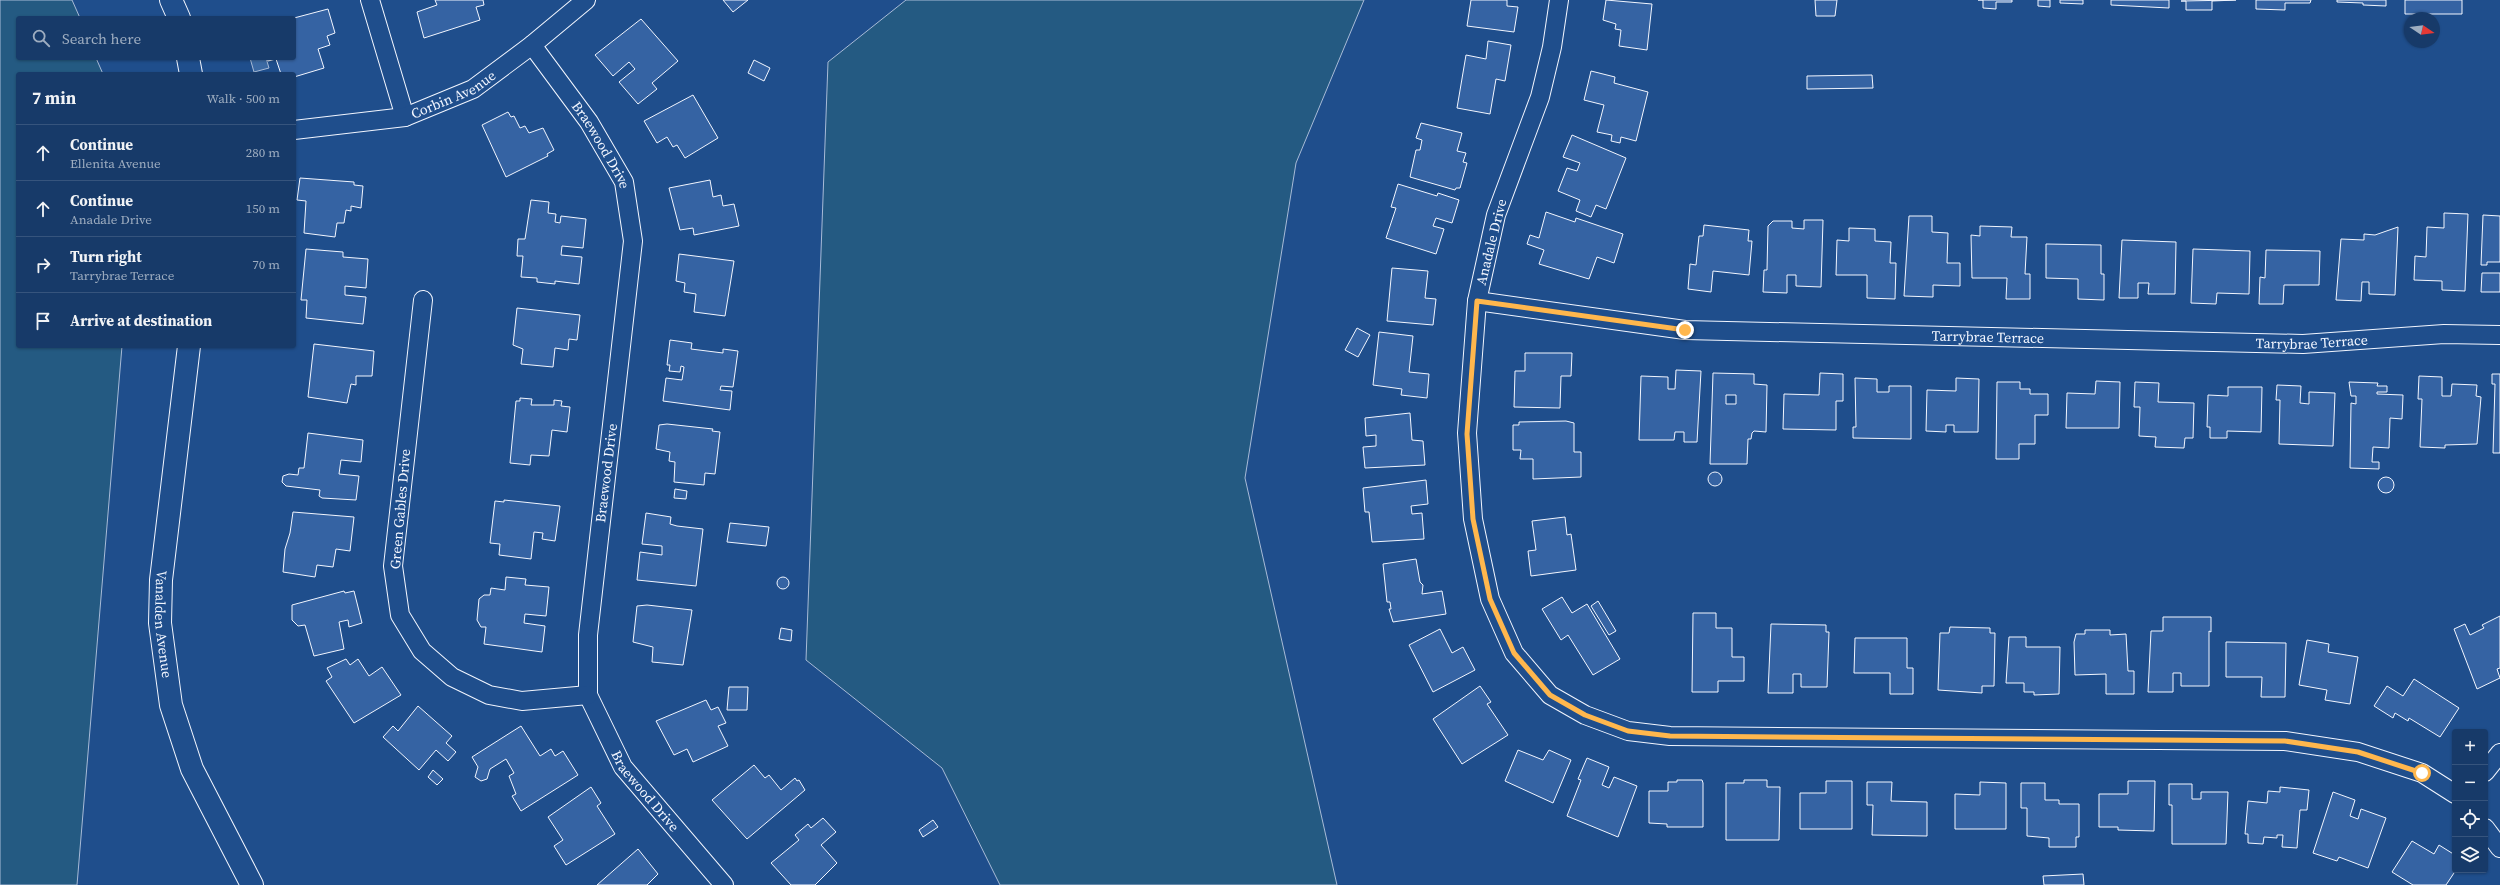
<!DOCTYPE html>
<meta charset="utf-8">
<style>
body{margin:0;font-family:"Source Serif 4",serif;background:#20416f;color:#f1f3f6}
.controls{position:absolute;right:12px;bottom:12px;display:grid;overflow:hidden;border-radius:4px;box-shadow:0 1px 3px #0004}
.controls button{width:36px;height:36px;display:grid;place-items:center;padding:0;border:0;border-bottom:1px solid #36547d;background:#173a69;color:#f1f3f6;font:20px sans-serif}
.compass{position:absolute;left:2404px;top:12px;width:36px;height:36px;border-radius:50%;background:#173a69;box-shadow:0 1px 3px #0004;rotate:103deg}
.stop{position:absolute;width:12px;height:12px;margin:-9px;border:3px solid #ffb74d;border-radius:50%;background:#fff}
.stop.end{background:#ffb74d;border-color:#fff;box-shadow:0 1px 4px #0008}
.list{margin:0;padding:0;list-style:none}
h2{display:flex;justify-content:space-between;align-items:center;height:52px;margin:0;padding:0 16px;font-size:17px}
h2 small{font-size:13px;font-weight:400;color:#9eadc0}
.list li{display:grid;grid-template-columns:26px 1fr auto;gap:12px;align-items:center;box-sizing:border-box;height:56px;padding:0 16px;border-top:1px solid #36547d}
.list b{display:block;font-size:15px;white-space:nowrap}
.list p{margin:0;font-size:13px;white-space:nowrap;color:#9eadc0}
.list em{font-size:13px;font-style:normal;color:#9eadc0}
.icon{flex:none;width:22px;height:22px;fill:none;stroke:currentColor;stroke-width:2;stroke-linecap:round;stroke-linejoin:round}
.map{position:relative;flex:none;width:2500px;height:885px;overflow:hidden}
.search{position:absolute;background:#173a69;box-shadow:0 1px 3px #0004;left:16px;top:16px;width:280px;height:44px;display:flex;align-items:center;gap:10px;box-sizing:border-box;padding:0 14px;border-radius:4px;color:#9eadc0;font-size:15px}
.panel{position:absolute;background:#173a69;box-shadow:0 1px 3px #0004;left:16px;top:72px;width:280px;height:276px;border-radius:4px}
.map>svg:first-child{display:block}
</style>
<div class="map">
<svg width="2500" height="885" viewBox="0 0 2500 885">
<rect width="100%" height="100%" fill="#1f4e8c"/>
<path fill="#245a82" stroke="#a8bbd7" d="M0,0H72L80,18H18V58H96L103,74H18V346H122L77,885H0Z
M906,0H1364L1296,163L1245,478L1337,885H1000L942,768L806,660L828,62Z"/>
<path fill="#3b69a3" stroke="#a8bbd7" d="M250,58H266L269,68L254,72Z"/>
<path fill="#3563a3" stroke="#f2f6ff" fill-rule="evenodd" d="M435,0H483L484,5L476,7L480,20L424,38L417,12L437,5Z
M723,0H748L733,12Z
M1471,0H1507V6L1518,7L1514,32L1467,26Z
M1606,0L1652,4L1647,50L1619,46L1621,30L1615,29L1616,24L1603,20Z
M1815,0H1837L1835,16H1816Z
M1978,0H2012V2H1996V9L1983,8V0Z
M2038,0H2050V7L2038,6Z
M2060,0H2083V4L2060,3Z
M2111,0H2169V8L2111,5Z
M2236,0L2212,1V10H2186V1H2181Z
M2256,0H2311L2310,3H2285V10L2256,9Z
M2337,0H2386V6L2363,5V3L2337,2Z
M2405,0H2462V14H2405Z
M328,9L335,33L327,36L330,45L318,49L324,68L294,77V81V74H281L276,59L268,61L267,58H294V18Z
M641,19L678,61L652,83L657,89L638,104L619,82L635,69L629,62L613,76L595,55Z
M1488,41L1511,45L1505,81L1496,79L1490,114L1457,108L1466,55L1486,59Z
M754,60L770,68L764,81L748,73Z
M1591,71L1615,77L1614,83L1648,92L1636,141L1621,137L1620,143L1611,141L1612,135L1597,132L1604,105L1584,100Z
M1872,75L1873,88L1807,89V76Z
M693,95L718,138L685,158L677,145L673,147L667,137L657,143L644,121Z
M508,112L511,117L514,116L520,128L525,126L529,133L543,128L554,150L547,154L548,156L506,177L482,125Z
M1421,123L1462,133L1457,151L1466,153L1463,162L1467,163L1460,188H1456L1455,190L1410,177L1416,150H1420L1422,140L1416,138Z
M1572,135L1626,158L1606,209L1596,205L1591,217L1576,211L1580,200L1558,191L1567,168L1577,171L1580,163L1563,157Z
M300,178L354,182V185L363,186L361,208L351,206V211L346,210L344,223H337L335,237L304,233L306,201L297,200Z
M710,180L713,197L721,195L723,206L734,204L739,226L694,235L693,228L680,230L669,188Z
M1398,184L1437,196L1438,193L1459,200L1452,223L1436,218L1433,226L1444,229L1436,254L1386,238L1396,208L1391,207Z
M531,200L549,202L548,213L556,214L555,222L560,223L561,216L586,219L583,248L562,246L561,255L582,257L579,284L555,281V284L537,282V278L521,277L523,256H517L518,239H525Z
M1546,212L1575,222L1576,218L1623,234L1614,263L1597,257L1589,279L1539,264L1544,250L1527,244L1530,235L1539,238Z
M2444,213L2468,214L2465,291L2442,290V281L2414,280L2415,256L2426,257L2427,227L2444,228Z
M2483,215L2500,216V262H2487V265H2481Z
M1909,216H1932V232L1948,233L1947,263H1960V286L1933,285V297L1904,296Z
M1804,220H1823L1821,287L1796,286V275H1787V293L1763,292L1764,270H1767L1768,226L1773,221H1792V228L1804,229Z
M1704,225L1749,230L1748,241H1752L1749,275L1713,271L1711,292L1688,289L1690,264L1696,265L1699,236H1703Z
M1980,226L2012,227L2011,237H2027L2025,274H2030V299H2006L2007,278H1972L1971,235L1980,236Z
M2398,227L2395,295L2369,294V282H2362L2361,301L2336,300L2341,239L2364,240V234L2375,235Z
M1849,228L1875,229V241L1891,242L1890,263H1896L1895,299L1867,298V275H1836L1837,240L1849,241Z
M2122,240L2176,242L2175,294H2148L2149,283H2138V298H2119Z
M2046,244L2101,245V274H2104V300L2078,299V279L2046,278Z
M306,249L343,252V257L368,259L366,288L345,286V295L366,297L363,324L306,318L307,300H301Z
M2193,249L2250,251L2249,294L2217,293L2216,304L2191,303Z
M2266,250L2320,251L2319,285H2284L2283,304H2259L2260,277L2265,278Z
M679,254L734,261L725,316L694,312L696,294L684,292L685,283L676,281Z
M1392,268L1428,271L1425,298L1436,299L1433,325L1387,321Z
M2482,273H2500V292H2481Z
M517,308L580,315L577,340L569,339L568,350L555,348L553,367L521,364L523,349L513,345Z
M1357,328L1370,335L1358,357L1345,350Z
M1379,332L1413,336L1409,372L1429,374L1427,398L1401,395L1402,389L1373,385Z
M670,340L692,343L691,349L723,353V349L738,351L733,387L721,386L720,390L732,391L730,410L663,401L666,378L682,380L684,367L681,366L680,372L669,371L670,365H667Z
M314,344L374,351L372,376H356V385L351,384L347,403L308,397Z
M1525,353H1572L1571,376H1561L1560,408L1514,407L1515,371H1525Z
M1676,370L1701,371L1697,442H1684V432H1675L1674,440H1639L1641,376L1668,377V389H1675Z
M1713,373L1754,374V384L1767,385L1766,432L1754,431L1752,433L1751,439H1748L1747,464H1710ZM1726,395H1736V404H1726Z
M1820,373L1843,374V401H1836V430L1783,429L1784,394L1819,395Z
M2492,374H2500V453H2493L2495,384H2492Z
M2419,376L2442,377V396H2451L2452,384L2477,385L2476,396L2481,397L2477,444L2445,445V448L2420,447L2422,399H2418Z
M1855,378L1877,379V392H1889V386H1911V439L1853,438V427H1856Z
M1956,378L1979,379L1978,432H1954V425H1946V432L1926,431L1927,390L1956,391Z
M2096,381L2120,382L2119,428H2066L2067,393L2095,394Z
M1997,382H2020V389H2030V394H2048V415H2035V444H2019V459H1996Z
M2135,382L2159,383L2158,402L2194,403L2193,438H2185L2184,448L2155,447L2156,437L2139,436L2140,407H2134Z
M2349,382L2378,383L2377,386H2387V392H2377V394L2403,395L2402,419L2390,418L2389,448L2373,447L2372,462H2379V469L2350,468L2351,403L2356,404V396H2351Z
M2277,385L2301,386L2300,403L2309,404V392L2335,393L2333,446L2279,444L2280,400H2276Z
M2228,387H2262L2261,432L2227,431V438H2210V427H2207L2208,395L2228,396Z
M520,398L532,399L531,405H554V400L562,401L561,406L570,407L567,432L552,430L549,456L531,455L530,465L510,463L516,401H520Z
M1410,413L1412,440L1423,441L1425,465L1365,468L1363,447L1376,446V435L1366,436L1365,418Z
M1566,421L1574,423V452H1581V477L1533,479V459H1520L1521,450H1513V425H1519V422Z
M667,424L713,429L712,431L720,432L715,474L705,473L704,485L674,482L675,462L669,461L670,452L656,449L659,425Z
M308,433L363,440L361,462L341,460L339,474L359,476L356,500L322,498L319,496L320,490L286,486L282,482L283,476L289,474L298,475L299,468H304Z
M1708 479a7 7 0 1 1 14 0a7 7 0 1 1-14 0Z
M2378 485a8 8 0 1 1 16 0a8 8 0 1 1-16 0Z
M1426,480L1428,504L1411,506L1412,514L1422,513L1424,539L1372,542L1369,512H1365L1363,488Z
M675,489L687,491L686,499L674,498Z
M504,500L560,506L555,541L542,539L543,533L534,532L531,559L499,555L500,544L490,543L495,501L504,502Z
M293,512L354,517L350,551L336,549L333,567L317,565L315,577L283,572L285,549L290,533Z
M646,513L671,517L670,524L677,526L703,529L696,586L637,580L640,552L662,555V546L642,544Z
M1565,517L1567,535L1571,534L1576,570L1531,576L1528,551L1536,550L1532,521Z
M730,523L769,527L766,546L727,542Z
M1416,559L1420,582L1423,585L1422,594L1442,591L1446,614L1393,622L1389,609H1391L1390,602H1387L1383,564Z
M777 583a6 6 0 1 1 12 0a6 6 0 1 1-12 0Z
M506,577L526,579L525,585L549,587L546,616L525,614L524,623L545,626L542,652L484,644L486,627H481L477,620L479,599L484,595H490L491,588L505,590Z
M344,591L345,593L354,591L362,623L349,627L348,620L339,622L344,649L314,656L305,625L298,626L292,620V605Z
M1562,597L1572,613L1587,604L1620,659L1593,675L1568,635L1561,640L1542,609Z
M1598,601L1616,631L1609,635L1591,606Z
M647,605L692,610L683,665L652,662L653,647L633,642L637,606Z
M1693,613H1716V628H1732V657H1744V681H1718V692H1692Z
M2500,616V668L2497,669L2500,678L2477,689L2454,629L2465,624L2470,635L2484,628L2482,625Z
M2163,617H2211V632L2209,631V686H2181V673H2173V692H2148L2151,631H2163Z
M1771,624L1826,625V632H1829L1827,687H1801V674H1793V693H1768Z
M1950,627L1990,628V633H1995L1994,686H1982V693L1938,690L1940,633H1949Z
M781,628L792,630L791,641L779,639Z
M1440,629L1452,653L1463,647L1475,670L1433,692L1409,645Z
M2085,630H2110V635L2126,634L2128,671H2134V694H2106V674L2075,675L2074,642L2076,634H2085Z
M2009,637H2026V647H2060L2059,694L2034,695V692H2024V683H2006Z
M1855,638H1907V668H1913V694H1890V673H1854Z
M2307,640L2329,644L2328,652L2358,657L2350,704L2325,700L2327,690L2299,685Z
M2226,642L2286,643L2285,697H2261L2262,677H2226Z
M346,659L350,665L358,659L369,676L382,667L401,695L354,723L326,681L332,677L327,668Z
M2414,679L2459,708L2440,737L2409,718L2408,721L2395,713L2393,718L2374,706L2387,686L2403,696Z
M1480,686L1491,702L1487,704L1508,735L1462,764L1433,719Z
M729,687H748L747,710H727Z
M706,700L711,710L718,707L726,723L718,726L728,746L693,762L687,749L674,755L656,721Z
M418,706L452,736L446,743L456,752L448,761L436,750L419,770L383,737L393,726L398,731Z
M521,726L540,756L551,749L555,756L563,751L578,775L521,811L512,796L516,794L509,776L514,773L506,759L490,769L487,779L481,781L475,777L478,767L472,757Z
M1518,750L1543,760L1549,750L1571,760L1553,803L1505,781Z
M1587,758L1609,767L1602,785L1609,788L1614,777L1637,786L1618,837L1567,816L1581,780L1578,779Z
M754,765L765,778L769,775L781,790L795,778L797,781L799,780L805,790L747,839L712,800Z
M433,770L443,779L437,785L428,777Z
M1677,780H1702L1703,783V827H1667V824L1649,823V791H1668V782H1677Z
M1744,780H1767V787H1780L1779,840H1726V783H1744Z
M1826,781H1852V829H1800V793H1826Z
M2128,781H2155L2154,831L2118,830V827H2099V794H2128Z
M1867,782H1892L1891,801L1927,802V836L1872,835L1873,805H1867Z
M1980,782L2006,783V829H1955V794L1980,795Z
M2021,783H2045V800H2059V804H2079V837H2076V847H2049V838L2027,836V808H2021Z
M2169,784H2192V799H2201V792H2228L2226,844H2172V805H2169Z
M591,787L601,803L597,806L615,834L566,865L554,846L563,840L548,817Z
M2280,787L2309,790L2307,810H2300L2297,848L2282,847L2283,835H2277V838L2264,837L2263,844L2248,843V834H2245L2248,801L2267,803L2268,791L2280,792Z
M2333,792L2355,800L2350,816L2358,819L2361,809L2386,818L2368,868L2339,857L2337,861L2313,853Z
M823,818L836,832L821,845L837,863L815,885H791L771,863L799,840L795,835L808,824L811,828Z
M933,820L938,827L923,837L919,830Z
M2412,841L2434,854L2439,845L2455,855L2456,870L2446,885H2413L2392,872Z
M638,849L658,874L647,885H597Z
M2083,874L2084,885H2044L2043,876Z"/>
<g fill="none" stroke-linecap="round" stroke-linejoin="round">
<g stroke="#f2f6ff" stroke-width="20">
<g id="minor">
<path d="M370,0L405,117"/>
<path d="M1559,0L1552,47L1540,97L1496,215L1477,301L1467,433L1473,519L1490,599L1514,653L1550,695L1585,715L1628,731L1670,736L2285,741L2358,752L2422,773L2455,794"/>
<path id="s1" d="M532,45L589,122L624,182L633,241L588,635V695L623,767L724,885"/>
<path id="s2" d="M294,130L405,117L473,89L532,45L586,0"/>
<path d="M423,300L393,566L400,615L422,651L452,677L489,695L522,701L588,695"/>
<path id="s3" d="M1477,301L1685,330L2303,344L2444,334L2500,335"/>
<path d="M2485,772L2500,753"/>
<path d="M2485,828L2500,848"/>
</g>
</g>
<g stroke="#f2f6ff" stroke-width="24">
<g id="secondary">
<path d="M171,0L179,18"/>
<path d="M188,58L191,74"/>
<path id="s4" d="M189,346L161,580L160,623L171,705L192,769L252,885"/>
</g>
</g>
<use href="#minor" stroke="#1f4e8c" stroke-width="18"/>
<use href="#secondary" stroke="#1f4e8c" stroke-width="22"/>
</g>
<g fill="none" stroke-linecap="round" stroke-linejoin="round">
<path stroke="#ffb74d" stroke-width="5" d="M1685,330L1477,301L1467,434L1473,519L1490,599L1514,653L1550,695L1585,715L1628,731L1670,736L2285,741L2358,752L2422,773"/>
</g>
<g text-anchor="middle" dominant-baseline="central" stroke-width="3" stroke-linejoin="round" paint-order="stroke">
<g font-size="14" fill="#f2f6ff" stroke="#1f4e8c">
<text stroke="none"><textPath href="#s2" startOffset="165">Corbin Avenue</textPath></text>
<text stroke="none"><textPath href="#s1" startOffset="122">Braewood Drive</textPath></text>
<text transform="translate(1491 242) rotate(-76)">Anadale Drive</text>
<text stroke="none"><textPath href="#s3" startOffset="513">Tarrybrae Terrace</textPath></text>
<text stroke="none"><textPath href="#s3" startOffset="837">Tarrybrae Terrace</textPath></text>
<text transform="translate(606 473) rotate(-83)">Braewood Drive</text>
<text transform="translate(400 509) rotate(-85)">Green Gables Drive</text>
<text stroke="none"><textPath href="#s4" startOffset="280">Vanalden Avenue</textPath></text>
<text stroke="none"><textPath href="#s1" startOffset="794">Braewood Drive</textPath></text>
</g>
</g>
</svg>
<div class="controls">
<button>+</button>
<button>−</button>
<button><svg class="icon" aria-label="locate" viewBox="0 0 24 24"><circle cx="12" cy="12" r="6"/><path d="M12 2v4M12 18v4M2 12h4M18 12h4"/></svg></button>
<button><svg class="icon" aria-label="layers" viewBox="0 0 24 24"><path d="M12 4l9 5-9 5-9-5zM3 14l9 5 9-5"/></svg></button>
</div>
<svg class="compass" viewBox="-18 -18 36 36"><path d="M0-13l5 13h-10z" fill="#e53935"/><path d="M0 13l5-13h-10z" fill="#9eadc0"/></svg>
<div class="stop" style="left:2422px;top:773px"></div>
<div class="stop end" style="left:1685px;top:330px"></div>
<div class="search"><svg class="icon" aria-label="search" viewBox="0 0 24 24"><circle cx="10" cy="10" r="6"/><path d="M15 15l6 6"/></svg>Search here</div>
<section class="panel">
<h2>7 min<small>Walk · 500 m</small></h2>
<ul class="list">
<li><svg class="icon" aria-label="ahead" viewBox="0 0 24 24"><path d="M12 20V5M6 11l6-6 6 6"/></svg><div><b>Continue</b><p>Ellenita Avenue</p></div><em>280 m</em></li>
<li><svg class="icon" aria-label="ahead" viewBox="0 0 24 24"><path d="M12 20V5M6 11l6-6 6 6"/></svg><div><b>Continue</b><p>Anadale Drive</p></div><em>150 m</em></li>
<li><svg class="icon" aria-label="right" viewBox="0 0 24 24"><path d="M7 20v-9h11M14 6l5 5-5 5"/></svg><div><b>Turn right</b><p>Tarrybrae Terrace</p></div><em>70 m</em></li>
<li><svg class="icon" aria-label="arrive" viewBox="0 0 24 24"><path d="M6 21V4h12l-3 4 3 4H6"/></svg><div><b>Arrive at destination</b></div></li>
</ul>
</section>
</div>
